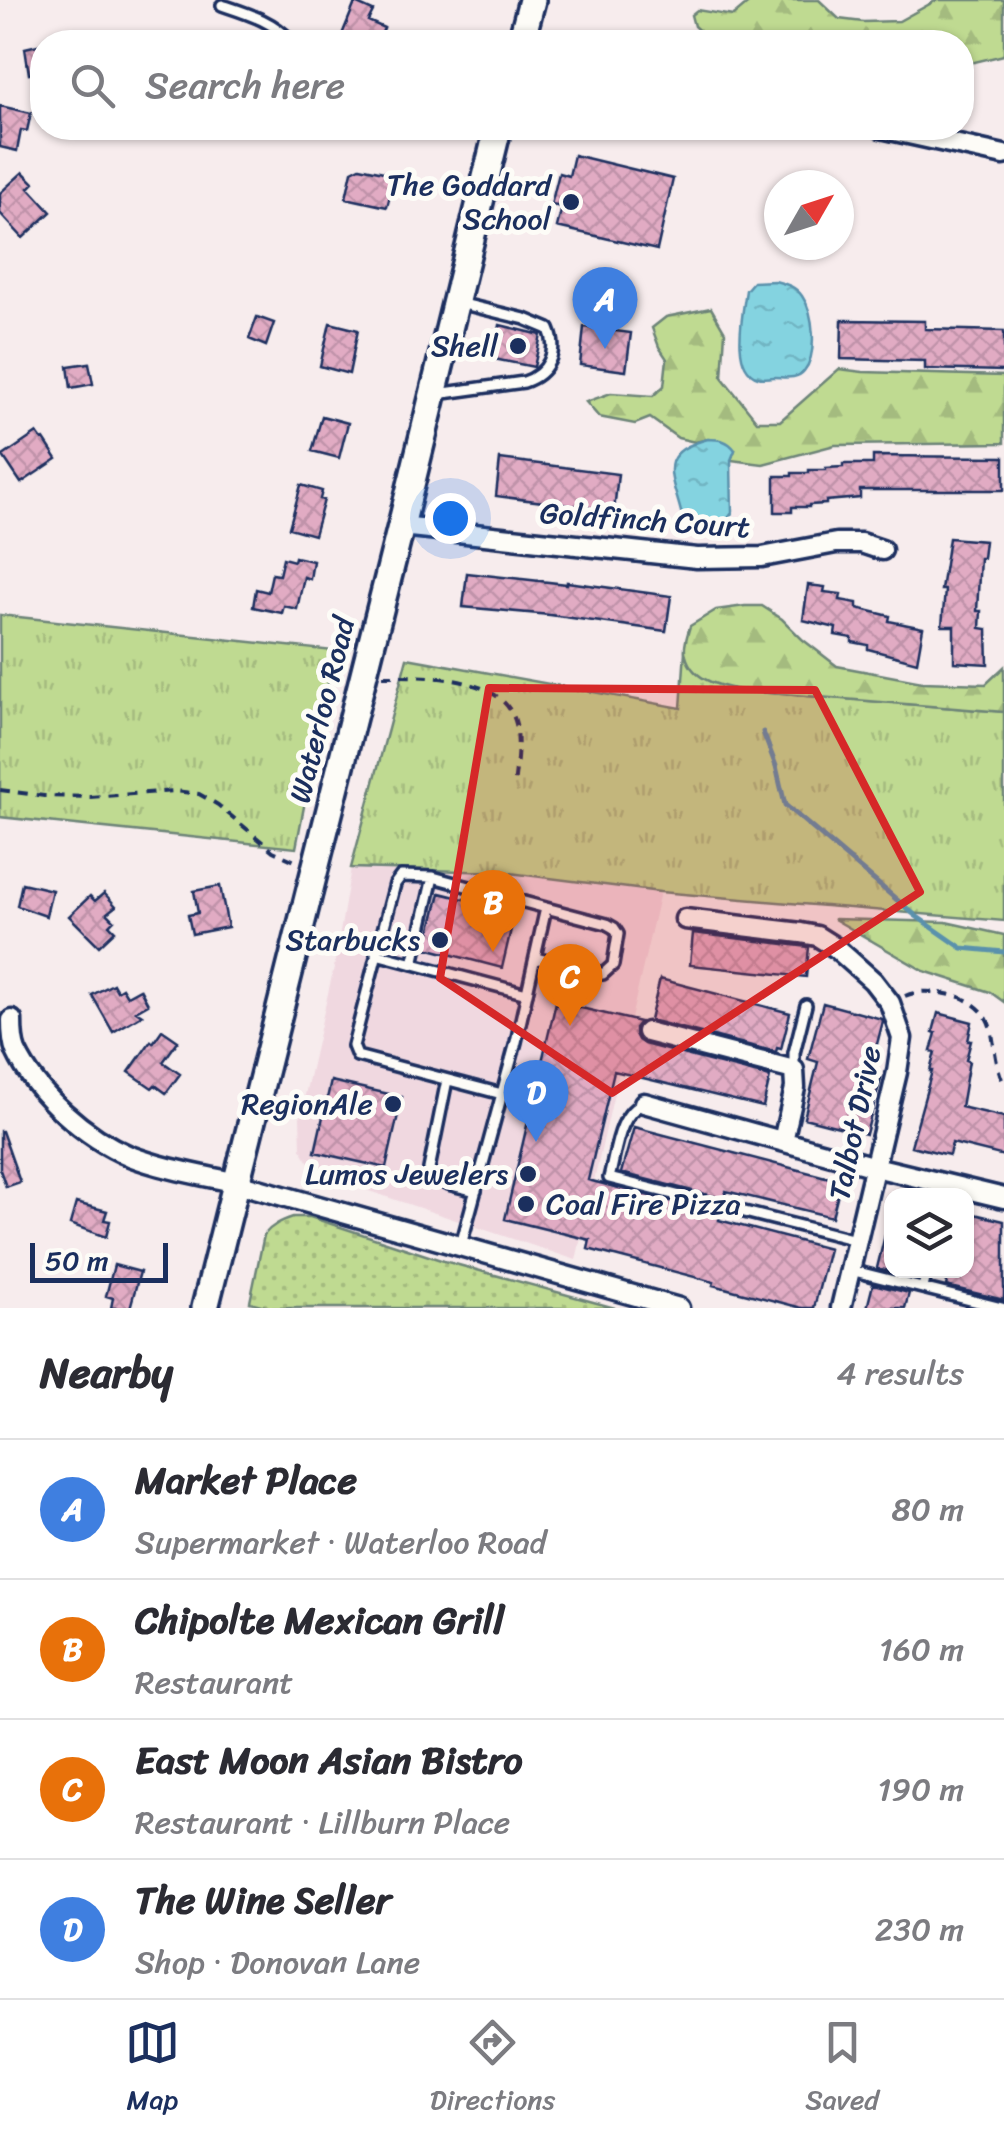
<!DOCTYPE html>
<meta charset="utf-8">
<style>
body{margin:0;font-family:Sriracha,sans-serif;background:#f7f7f7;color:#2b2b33}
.controls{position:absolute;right:30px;bottom:30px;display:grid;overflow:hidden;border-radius:20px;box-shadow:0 2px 8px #0004}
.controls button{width:90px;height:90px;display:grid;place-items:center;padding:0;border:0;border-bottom:2px solid #e1e1e2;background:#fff;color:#2b2b33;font:50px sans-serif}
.compass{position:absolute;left:764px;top:170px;width:90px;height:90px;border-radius:50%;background:#fff;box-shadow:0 2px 8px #0004;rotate:51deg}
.scale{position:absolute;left:30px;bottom:25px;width:138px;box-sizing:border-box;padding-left:10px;border:5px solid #1b2f5e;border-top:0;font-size:28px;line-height:35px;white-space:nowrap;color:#1b2f5e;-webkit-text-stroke:8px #fdfcf7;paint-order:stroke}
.you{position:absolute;left:450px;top:518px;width:35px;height:35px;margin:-25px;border:8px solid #fff;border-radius:50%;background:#1a73e8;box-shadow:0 0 0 15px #1a73e833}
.badge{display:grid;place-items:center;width:65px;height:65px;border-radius:50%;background:#1b2f5e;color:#fff;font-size:32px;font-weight:700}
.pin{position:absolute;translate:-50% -82px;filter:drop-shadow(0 2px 5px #0008)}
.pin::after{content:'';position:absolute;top:52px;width:35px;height:30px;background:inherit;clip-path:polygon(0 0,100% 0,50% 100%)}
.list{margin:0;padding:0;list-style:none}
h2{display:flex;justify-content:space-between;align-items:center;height:130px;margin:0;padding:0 40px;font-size:42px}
h2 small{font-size:32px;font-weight:400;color:#7c7c81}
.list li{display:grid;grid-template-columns:65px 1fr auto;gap:30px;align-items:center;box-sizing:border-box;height:140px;padding:0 40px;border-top:2px solid #e1e1e2}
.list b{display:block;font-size:38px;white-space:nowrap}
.list p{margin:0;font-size:32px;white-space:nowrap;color:#7c7c81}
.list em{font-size:32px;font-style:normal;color:#7c7c81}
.icon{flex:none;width:55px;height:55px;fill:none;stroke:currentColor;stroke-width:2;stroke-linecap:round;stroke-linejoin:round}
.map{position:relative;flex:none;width:1004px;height:1308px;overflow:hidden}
.search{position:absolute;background:#fff;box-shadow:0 2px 8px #0004;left:30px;right:30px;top:30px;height:110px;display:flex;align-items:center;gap:25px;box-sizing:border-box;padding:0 35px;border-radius:40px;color:#7c7c81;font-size:38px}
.sheet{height:690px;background:#fff}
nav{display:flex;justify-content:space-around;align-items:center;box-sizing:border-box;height:140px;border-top:2px solid #e1e1e2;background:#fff;font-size:28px;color:#7c7c81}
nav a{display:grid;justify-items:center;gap:5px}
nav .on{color:#1b2f5e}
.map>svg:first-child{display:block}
</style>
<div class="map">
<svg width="1004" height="1308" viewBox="0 0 1004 1308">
<defs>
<pattern id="grass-tufts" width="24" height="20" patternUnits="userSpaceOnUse" patternTransform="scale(2.5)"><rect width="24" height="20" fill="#bfda91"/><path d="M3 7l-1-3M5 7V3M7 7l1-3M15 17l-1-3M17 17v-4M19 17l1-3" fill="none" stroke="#a4bb7f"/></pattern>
<pattern id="forest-firs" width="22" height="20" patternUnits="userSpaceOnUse" patternTransform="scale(2.5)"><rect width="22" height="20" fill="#bfda91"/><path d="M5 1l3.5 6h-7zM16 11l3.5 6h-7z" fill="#a4bb7f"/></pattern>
<pattern id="garden-dots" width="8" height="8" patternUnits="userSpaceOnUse" patternTransform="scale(2.5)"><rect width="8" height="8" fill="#bfda91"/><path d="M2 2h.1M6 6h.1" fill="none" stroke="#a4bb7f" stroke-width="1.8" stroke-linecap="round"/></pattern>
<pattern id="water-ripples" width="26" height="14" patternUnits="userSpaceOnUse" patternTransform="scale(2.5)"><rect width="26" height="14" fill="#84d3e0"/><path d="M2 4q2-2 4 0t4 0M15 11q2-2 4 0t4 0" fill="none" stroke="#71b5c3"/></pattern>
<pattern id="building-cross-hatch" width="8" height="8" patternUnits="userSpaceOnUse" patternTransform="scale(2.5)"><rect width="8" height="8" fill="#e1abc3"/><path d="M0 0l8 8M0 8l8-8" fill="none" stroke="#c093aa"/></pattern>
</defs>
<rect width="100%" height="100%" fill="#f7eced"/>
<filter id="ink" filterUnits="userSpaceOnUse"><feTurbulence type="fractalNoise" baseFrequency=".01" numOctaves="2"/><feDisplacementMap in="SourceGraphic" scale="20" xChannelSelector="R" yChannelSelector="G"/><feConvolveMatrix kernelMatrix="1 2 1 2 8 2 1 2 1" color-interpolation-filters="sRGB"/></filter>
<g filter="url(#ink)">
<path fill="#f0d8e0" d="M351,868L502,872L660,892L576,1260L315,1173L301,1149L300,1117L334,967Z"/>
<path fill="url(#grass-tufts)" stroke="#6d8478" stroke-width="2.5" d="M0,615L334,651L296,848L0,817Z
M685,651C700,683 711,684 744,691L1004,712V921L660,892L502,872L351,868L407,658L681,708Z"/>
<path fill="url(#forest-firs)" stroke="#6d8478" stroke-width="2.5" d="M752,0H819L839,19L863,22L899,21L937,0H1004V55L962,65V42H711L694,26L691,15L697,10L733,16Z
M711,308L725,332L722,377L757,421H780L839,369L863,372L1004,376V443L835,445L763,464L731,460L735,450L708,439L695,442L678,438L650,418L635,424L599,417L586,402L611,393L653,396L664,386L667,359L659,347L652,328L666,317Z
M745,606H762L782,619L802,639L837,666L922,682L986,684L1004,667V712L744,691C721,686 689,681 685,651C684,644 688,633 690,626L716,610Z
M834,919L946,922L1004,935V1002L990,992L924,971Z"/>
<path fill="url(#garden-dots)" stroke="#6d8478" stroke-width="2.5" d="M293,1217H310L444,1261L615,1308H272L250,1302L264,1235C272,1225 281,1221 293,1217Z"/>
<path fill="url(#water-ripples)" stroke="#5a91ac" stroke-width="2.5" d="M775,281C786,284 795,286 802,296C814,313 818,354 804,371C797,380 784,377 774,377C769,377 763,379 758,377C730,369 743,312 746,290L753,282Z
M708,439C719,439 728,440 735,450L731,460L732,513C722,530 704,524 687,522L682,516C673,477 653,453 708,439Z"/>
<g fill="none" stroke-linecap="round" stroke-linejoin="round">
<path stroke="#5a91ac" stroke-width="5" d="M763,732L776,766L785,805L916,916L962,948L1004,952"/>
</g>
<path fill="url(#building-cross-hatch)" stroke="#1b2f5e" stroke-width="2.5" d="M355,3L373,11L368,21L384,28L378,42H339Z
M42,44V72L29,74L25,48Z
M0,106L31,113L27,131L21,130L17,151L0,147Z
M574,155L673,179L657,250L557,227L562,207L551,205L559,173L569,176Z
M360,167L388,173L394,180L387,207L346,198L352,171Z
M23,172L34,183L29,188L51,212L23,238L0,213V193Z
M257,317L274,323L266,346L249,339Z
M842,320L925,321V329L1004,331V371L925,369V361L841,359Z
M330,323L358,330L349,374L320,366Z
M500,325L541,335L534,367L494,359Z
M584,327L631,333L626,371L580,365Z
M89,363L93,384L71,388L68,366Z
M322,416L348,423L339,458L312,451Z
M37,433L42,440L44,439L57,459L21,483L3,456Z
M873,456L1004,457V490H860V498L826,501V504L809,505V507H792V512H775V476H792V473H809V470H826V468L843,467V464H873Z
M500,459L618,474L614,511L496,496Z
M301,485L322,491L320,499L324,500L314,535L289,528Z
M949,538L985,541L983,558H980L977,611H981L980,628L987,629L988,664L954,662V626H942L945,590H941Z
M295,557L313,561L310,579L304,577L297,609L284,606L282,613L253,607L256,589L268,592L272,574L279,575L283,558L294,561Z
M467,573L567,584V582L671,596L666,631L550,615L463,607Z
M808,585L825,587L824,592L841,594L840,600L857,603V608L890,616L889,621L923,628L917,662L868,649V645L852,642V638L835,635L836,628L803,620Z
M22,883L52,890L46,916L17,906Z
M220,886L228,927L192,934L188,915L198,913L194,891Z
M104,893L116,906L107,913L114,920L109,925L115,931L99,946L69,916L90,896L95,901Z
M440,893L515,912L502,968L426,948Z
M693,933L809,947L806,977L690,965Z
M660,979L790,1013L781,1049L777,1048L776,1052L650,1020Z
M113,984L117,991L122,988L127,996L140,989L148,1004L136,1011L142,1015L113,1032L92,995Z
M556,1002L640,1022L635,1028V1034L638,1040L644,1044L770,1077L763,1107L614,1071L588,1180L720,1214L719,1220L829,1249L814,1308H802L713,1285L714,1282L588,1249L590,1240L505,1219Z
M823,1003L882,1019L883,1021L869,1075L881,1078L866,1134L804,1118L818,1062L808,1059Z
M938,1013L972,1022L968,1041H971L966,1060L969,1061L961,1107L1004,1117V1156L952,1143L949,1155L911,1146L932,1071H930L935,1052L931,1051L936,1033L933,1032Z
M162,1030L178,1041L163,1062L180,1074L166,1093L155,1085L152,1088L129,1072L151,1041L153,1043Z
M331,1081L402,1097L386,1168L315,1152Z
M634,1127L841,1181L832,1217L726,1191L724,1199L621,1173Z
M0,1131H2L20,1182L6,1187L0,1170Z
M76,1203L107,1211L104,1220L110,1221L106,1237L70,1224Z
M966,1212L1004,1221V1300L946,1286L950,1270H966Z
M886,1231H892V1270H915L913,1277L877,1268Z
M114,1265L140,1272L130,1308H111L113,1298L106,1296Z
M873,1284L909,1293L905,1308H867Z"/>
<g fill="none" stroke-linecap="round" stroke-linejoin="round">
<g stroke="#1b2f5e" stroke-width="16">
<path id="service" d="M222,5C249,14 273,21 292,42
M437,394L524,382C548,374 559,352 549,329L525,319L459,303
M376,954L527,994
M413,964L433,877
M794,1070V1053L806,1005
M447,1080L429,1169C436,1185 460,1186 476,1191
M502,1094L357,1056L353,1046L395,884L401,876L433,877L546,908
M644,1103C618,1113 616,1153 609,1178L856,1240
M461,1245L516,1042L546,908L607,924L614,928L618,934L613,965L603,974L535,958
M850,1270L1002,1308
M923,1288L927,1270"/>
</g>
<g stroke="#1b2f5e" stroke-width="25">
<path id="minor" d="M881,128L1004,155
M401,526L697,558L762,557L836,543H861L882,550
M685,919L801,933L817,936L836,948L873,981L890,1003L902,1038L897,1072L841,1308
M12,1020C12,1030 12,1041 16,1051C36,1094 86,1138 130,1156C164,1169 201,1175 237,1183L679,1308
M647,1032L794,1070L795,1088L783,1141
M644,1103L875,1167L1004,1198"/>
</g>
<g stroke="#1b2f5e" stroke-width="32">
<path id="secondary" d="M521,42L532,0
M205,1308L401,526L498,128"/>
</g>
<path stroke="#1b2f5e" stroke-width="4" stroke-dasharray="10 8" stroke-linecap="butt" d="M383,676C422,676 504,674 516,724C520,744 516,767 514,787
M0,790L44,796L90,797L176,791L199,794L218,805L273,851L297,862
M905,996C923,988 942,993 960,997C1004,1015 986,1045 1004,1084"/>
<use href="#service" stroke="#fdfcf7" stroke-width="9"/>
<use href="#minor" stroke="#fdfcf7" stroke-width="18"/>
<use href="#secondary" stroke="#fdfcf7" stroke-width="25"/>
</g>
</g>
<path fill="#d62828" fill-opacity="0.2" stroke="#d62828" stroke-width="8" stroke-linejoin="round" d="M489,688L815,690L920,892L612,1093L440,978Z"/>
<g fill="#1b2f5e" stroke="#fdfcf7" stroke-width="4">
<circle cx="571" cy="202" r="10"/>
<circle cx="518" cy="346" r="10"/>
<circle cx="440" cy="940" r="10"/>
<circle cx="393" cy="1104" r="10"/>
<circle cx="528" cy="1174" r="10"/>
<circle cx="526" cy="1204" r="10"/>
</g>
<g text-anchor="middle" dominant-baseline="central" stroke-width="10" stroke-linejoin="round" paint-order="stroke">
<g font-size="30" fill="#1b2f5e" stroke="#fdfcf7" text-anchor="end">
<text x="551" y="185">The Goddard<tspan x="551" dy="34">School</tspan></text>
<text x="498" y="346">Shell</text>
<text x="420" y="940">Starbucks</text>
<text x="373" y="1104">RegionAle</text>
<text x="508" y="1174">Lumos Jewelers</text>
<text x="546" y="1204" text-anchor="start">Coal Fire Pizza</text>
</g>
<g font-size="30" fill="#1b2f5e" stroke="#fdfcf7">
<text transform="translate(645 520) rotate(4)">Goldfinch Court</text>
<text transform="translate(322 710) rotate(-76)">Waterloo Road</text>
<text transform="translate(855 1123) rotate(-78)">Talbot Drive</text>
</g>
</g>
</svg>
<div class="controls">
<button><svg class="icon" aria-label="layers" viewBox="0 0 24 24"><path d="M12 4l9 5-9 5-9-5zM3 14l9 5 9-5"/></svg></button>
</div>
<svg class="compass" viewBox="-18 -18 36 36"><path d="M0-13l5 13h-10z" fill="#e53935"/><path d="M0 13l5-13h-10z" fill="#7c7c81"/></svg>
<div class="scale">50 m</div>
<div class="you"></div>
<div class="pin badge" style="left:605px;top:349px;background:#3f7fe0">A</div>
<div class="pin badge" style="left:493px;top:952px;background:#e8710a">B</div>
<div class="pin badge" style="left:570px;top:1026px;background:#e8710a">C</div>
<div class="pin badge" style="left:536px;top:1142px;background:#3f7fe0">D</div>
<div class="search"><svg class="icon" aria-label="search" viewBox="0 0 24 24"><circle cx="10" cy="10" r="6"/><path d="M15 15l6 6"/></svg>Search here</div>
</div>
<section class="sheet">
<h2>Nearby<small>4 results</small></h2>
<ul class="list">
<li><span class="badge" style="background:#3f7fe0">A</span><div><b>Market Place</b><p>Supermarket · Waterloo Road</p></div><em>80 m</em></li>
<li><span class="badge" style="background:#e8710a">B</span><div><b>Chipolte Mexican Grill</b><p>Restaurant</p></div><em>160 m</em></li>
<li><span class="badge" style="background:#e8710a">C</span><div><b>East Moon Asian Bistro</b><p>Restaurant · Lillburn Place</p></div><em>190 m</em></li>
<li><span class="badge" style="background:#3f7fe0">D</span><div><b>The Wine Seller</b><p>Shop · Donovan Lane</p></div><em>230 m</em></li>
</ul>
</section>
<nav>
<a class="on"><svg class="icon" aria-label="map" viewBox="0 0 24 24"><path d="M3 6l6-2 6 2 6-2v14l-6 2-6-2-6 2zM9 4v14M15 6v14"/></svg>Map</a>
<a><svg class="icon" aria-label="directions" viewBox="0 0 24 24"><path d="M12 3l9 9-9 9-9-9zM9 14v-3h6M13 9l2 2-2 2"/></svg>Directions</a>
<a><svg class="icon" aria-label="saved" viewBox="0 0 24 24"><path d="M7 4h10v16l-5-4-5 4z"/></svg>Saved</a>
</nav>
